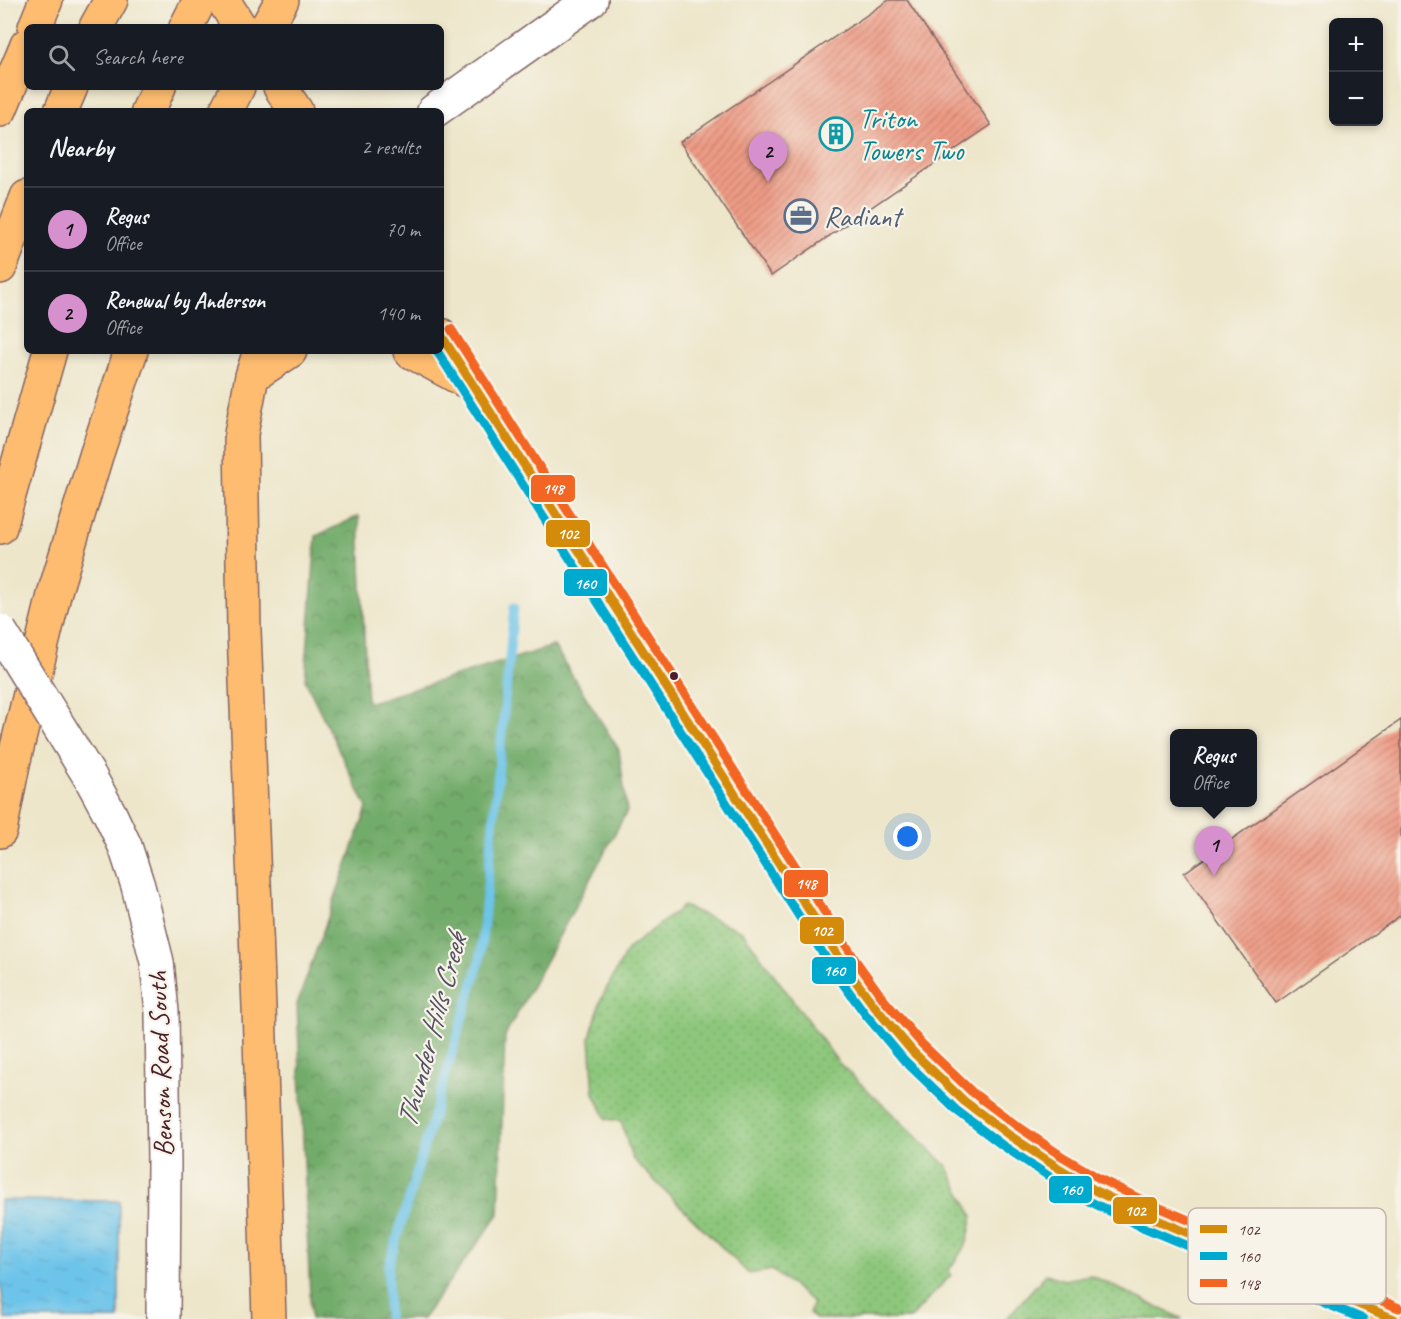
<!DOCTYPE html>
<meta charset="utf-8">
<style>
body{margin:0;font-family:Caveat,sans-serif;background:#20242c;color:#f1f3f6}
.controls{position:absolute;right:18px;top:18px;display:grid;overflow:hidden;border-radius:9px;box-shadow:0 3px 9px #0003}
.controls button{width:54px;height:54px;display:grid;place-items:center;padding:0;border:0;border-bottom:2px solid #363941;background:#171b24;color:#f1f3f6;font:30px sans-serif}
.you{position:absolute;left:908px;top:837px;width:21px;height:21px;margin:-15px;border:4px solid #fff;border-radius:50%;background:#1a73e8;box-shadow:0 0 0 9px #1a73e833}
.badge{display:grid;place-items:center;width:39px;height:39px;border-radius:50%;background:#d690ce;color:#111;font-size:20px;font-weight:700}
.pin{position:absolute;translate:-50% -50px;filter:drop-shadow(0 2px 3px #0008)}
.pin::after{content:'';position:absolute;top:32px;width:21px;height:18px;background:inherit;clip-path:polygon(0 0,100% 0,50% 100%)}
.popup{position:absolute;left:1170px;top:729px;width:87px;height:78px;box-sizing:border-box;display:grid;place-content:center;border-radius:9px;background:#171b24;filter:drop-shadow(0 2px 4px #0005);font-size:20px;white-space:nowrap;color:#9ea1a6}
.popup b{font-size:22px;color:#f1f3f6}
.popup::after{content:'';position:absolute;left:50%;top:100%;margin-left:-12px;border:12px solid transparent;border-top-color:#171b24}
.list{margin:0;padding:0;list-style:none}
h2{display:flex;justify-content:space-between;align-items:center;height:78px;margin:0;padding:0 24px;font-size:26px}
h2 small{font-size:20px;font-weight:400;color:#9ea1a6}
.list li{display:grid;grid-template-columns:39px 1fr auto;gap:18px;align-items:center;box-sizing:border-box;height:84px;padding:0 24px;border-top:2px solid #363941}
.list b{display:block;font-size:22px;white-space:nowrap}
.list p{margin:0;font-size:20px;white-space:nowrap;color:#9ea1a6}
.list em{font-size:20px;font-style:normal;color:#9ea1a6}
.icon{flex:none;width:33px;height:33px;fill:none;stroke:currentColor;stroke-width:2;stroke-linecap:round;stroke-linejoin:round}
.map{position:relative;flex:none;width:1401px;height:1319px;overflow:hidden}
.search{position:absolute;background:#171b24;box-shadow:0 3px 9px #0003;left:24px;top:24px;width:420px;height:66px;display:flex;align-items:center;gap:15px;box-sizing:border-box;padding:0 21px;border-radius:9px;color:#9ea1a6;font-size:22px}
.panel{position:absolute;background:#171b24;box-shadow:0 3px 9px #0003;left:24px;top:108px;width:420px;height:246px;border-radius:9px}
.map>svg:first-child{display:block}
</style>
<div class="map">
<svg width="1401" height="1319" viewBox="0 0 1401 1319">
<defs>
<pattern id="grass-dots" width="8" height="8" patternUnits="userSpaceOnUse" patternTransform="scale(1.5)"><rect width="8" height="8" fill="#8dc77b"/><path d="M2 2h.1M6 6h.1" fill="none" stroke="#7baa6a" stroke-width="1.8" stroke-linecap="round"/></pattern>
<pattern id="forest-crowns" width="20" height="18" patternUnits="userSpaceOnUse" patternTransform="scale(1.5)"><rect width="20" height="18" fill="#72ac6b"/><path d="M2 6a3 3 0 1 1 6 0M12 15a3 3 0 1 1 6 0" fill="none" stroke="#608b58"/></pattern>
<pattern id="water-ripples" width="26" height="14" patternUnits="userSpaceOnUse" patternTransform="scale(1.5)"><rect width="26" height="14" fill="#6dc4ea"/><path d="M2 4q2-2 4 0t4 0M15 11q2-2 4 0t4 0" fill="none" stroke="#60a8c9"/></pattern>
<pattern id="building-hatch" width="6" height="6" patternUnits="userSpaceOnUse" patternTransform="scale(1.5)"><rect width="6" height="6" fill="#ee9b85"/><path d="M-1 1l2-2M0 6l6-6M5 7l2-2" fill="none" stroke="#c37e6d"/></pattern>
</defs>
<rect width="100%" height="100%" fill="#f7f3e8"/>
<filter id="ink" filterUnits="userSpaceOnUse"><feTurbulence type="fractalNoise" baseFrequency=".0167" numOctaves="2"/><feDisplacementMap in="SourceGraphic" scale="12" xChannelSelector="R" yChannelSelector="G"/><feConvolveMatrix kernelMatrix="1 2 1 2 8 2 1 2 1" color-interpolation-filters="sRGB"/></filter>
<filter id="wash" filterUnits="userSpaceOnUse"><feTurbulence type="fractalNoise" baseFrequency=".008" numOctaves="4" result="noise"/><feDisplacementMap in="SourceGraphic" scale="24" xChannelSelector="R" yChannelSelector="G"/><feGaussianBlur stdDeviation="1.35" result="paint"/><feColorMatrix in="noise" values="0 0 0 0 0 0 0 0 0 0 0 0 0 0 0 0 0 1.4 0 .05"/><feComposite in="paint" operator="in"/></filter>
<g filter="url(#wash)">
<rect width="100%" height="100%" fill="#ede6ca"/>
<path fill="url(#grass-dots)" stroke="#6c7353" stroke-width="1.5" d="M683,906L742,931L838,1062L947,1166L973,1216L967,1243L949,1270L951,1275L910,1319H815L809,1313L813,1302L772,1270L749,1274L632,1158L621,1121L606,1119L594,1093L590,1038L601,999L628,949Z
M1046,1274L1064,1280L1090,1275L1183,1319H1006Z"/>
<path fill="url(#forest-crowns)" stroke="#5e664b" stroke-width="1.5" d="M359,516L367,703L554,646L619,750L627,811L505,1036L499,1214L422,1319H311L297,1004L367,808L305,680L316,536Z"/>
<path fill="url(#water-ripples)" stroke="#5c728a" stroke-width="1.5" d="M0,1200L119,1201V1319H5L0,1277Z"/>
<g fill="none" stroke-linecap="round" stroke-linejoin="round">
<path stroke="#6dc4ea" stroke-width="9" d="M388,1319V1268L480,960L514,607"/>
</g>
<g id="blocks">
<path fill="url(#building-hatch)" d="M889,0H907L991,125L771,276L680,142Z
M1401,720V915L1276,1003L1184,873Z"/>
</g>
</g>
<g filter="url(#ink)">
<use href="#blocks" fill-opacity="0" stroke="#836563" stroke-width="1.5"/>
<g fill="none" stroke-linecap="round" stroke-linejoin="round">
<g stroke="#836563" stroke-width="36">
<path id="minor" d="M434,111L591,0
M90,777L110,814L125,846L138,886L157,962L162,1012L164,1163L163,1319"/>
</g>
<g stroke="#836563" stroke-width="36">
<path id="major" d="M223,0L240,27
M280,87L296,111
M441,335L846,968L875,1007L913,1052L964,1101L1009,1135L1054,1165L1096,1191L1143,1214L1394,1319"/>
</g>
<g stroke="#836563" stroke-width="36">
<path id="highway" d="M35,27L46,0
M96,27L111,0
M186,27L200,0
M267,27L282,0
M0,110L27,45
M61,111L71,87
M148,111L159,87
M226,111L238,87
M0,267L27,197
M260,351L252,376L241,434L244,631L259,1007L269,1319
M410,351L473,385
M252,376L290,351
M0,527L50,351
M0,831L13,764L55,591L96,456L131,351"/>
</g>
<use href="#minor" stroke="#fff" stroke-width="33"/>
<use href="#major" stroke="#fdbc70" stroke-width="33"/>
<use href="#highway" stroke="#fdbc70" stroke-width="33"/>
<g stroke="#836563" stroke-width="36" stroke-linecap="butt">
<path id="minor-bridge" d="M0,631L90,777"/>
</g>
<use href="#minor-bridge" stroke="#fff" stroke-width="33"/>
<g stroke="#f7f3e8" stroke-width="14">
<path id="bus-1" d="M441,335L846,968L875,1007L913,1052L964,1101L1009,1135L1054,1165L1096,1191L1143,1214L1394,1319"/>
</g>
<g stroke="#f7f3e8" stroke-width="14">
<path id="bus-2" d="M437,351L836,974L866,1015L904,1060L956,1110L1002,1145L1047,1175L1091,1202L1138,1225L1363,1319"/>
</g>
<g stroke="#f7f3e8" stroke-width="14">
<path id="bus-3" d="M451,329L856,961L884,1000L922,1044L972,1092L1016,1125L1060,1155L1102,1180L1148,1203L1399,1308"/>
</g>
<use href="#bus-1" stroke="#d48b09" stroke-width="9"/>
<use href="#bus-2" stroke="#00a9ce" stroke-width="9"/>
<use href="#bus-3" stroke="#f26522" stroke-width="9"/>
</g>
</g>
<defs>
<g id="building-ring" transform="scale(1.725)"><circle r="9.5" fill="#f7f3e8" stroke="#0f9aa8" stroke-width="1.5"/><path d="M-4-6H4V6H1V3H-1V6H-4ZM-2.5-4.3h1.7v1.8h-1.7ZM.8-4.3h1.7v1.8H.8ZM-2.5-1h1.7V.8h-1.7ZM.8-1h1.7V.8H.8Z" fill="#0f9aa8"/></g>
<g id="office-ring" transform="scale(1.725)"><circle r="9.5" fill="#f7f3e8" stroke="#5c6f8a" stroke-width="1.5"/><path d="M-6-3h4V-5.5h4V-3h4V5H-6ZM-1-4.5V-3h2v-1.5ZM-6 0V1H6V0Z" fill="#5c6f8a"/></g>
</defs>
<g fill-rule="evenodd">
<use href="#building-ring" x="836" y="134"/>
<use href="#office-ring" x="801" y="216"/>
</g>
<circle fill="#4a1f2b" stroke="#f7f3e8" stroke-width="2" cx="674" cy="676" r="5"/>
<g text-anchor="middle" dominant-baseline="central" stroke-width="4.5" stroke-linejoin="round" paint-order="stroke">
<g font-size="28" fill="#0d838f" stroke="#f7f3e8" text-anchor="start">
<text x="859" y="118">Triton<tspan x="859" dy="32">Towers Two</tspan></text>
</g>
<g font-size="28" fill="#4e5e75" stroke="#f7f3e8" text-anchor="start">
<text x="824" y="216">Radiant</text>
</g>
<g font-size="28" fill="#4a1f2b" stroke="#f7f3e8">
<text transform="translate(160 1064) rotate(-92)">Benson Road South</text>
</g>
<g font-size="30" font-style="italic" fill="#545164" stroke="#f7f3e8">
<text transform="translate(431 1031) rotate(-75)">Thunder Hills Creek</text>
</g>
</g>
<rect x="1188" y="1208" width="198" height="96" rx="9" fill="#f7f3e8" stroke="#c3b3af" stroke-width="1.5"/>
<rect x="1200" y="1225" width="27" height="8" fill="#d48b09"/>
<rect x="1200" y="1252" width="27" height="8" fill="#00a9ce"/>
<rect x="1200" y="1279" width="27" height="8" fill="#f26522"/>
<g font-size="16" fill="#4a1f2b">
<text x="1238" y="1235">102</text>
<text x="1238" y="1262">160</text>
<text x="1238" y="1289">148</text>
</g>
<g stroke="#f7f3e8" stroke-width="2">
<rect x="530" y="474" width="46" height="29" rx="6" fill="#f26522"/>
<rect x="545" y="519" width="46" height="29" rx="6" fill="#d48b09"/>
<rect x="563" y="568" width="45" height="29" rx="6" fill="#00a9ce"/>
<rect x="783" y="869" width="46" height="29" rx="6" fill="#f26522"/>
<rect x="799" y="916" width="46" height="29" rx="6" fill="#d48b09"/>
<rect x="811" y="956" width="46" height="29" rx="6" fill="#00a9ce"/>
<rect x="1048" y="1175" width="45" height="29" rx="6" fill="#00a9ce"/>
<rect x="1112" y="1196" width="46" height="29" rx="6" fill="#d48b09"/>
</g>
<g font-size="16" text-anchor="middle" font-weight="bold" fill="#fff">
<text x="553" y="494">148</text>
<text x="568" y="539">102</text>
<text x="585" y="589">160</text>
<text x="806" y="889">148</text>
<text x="822" y="936">102</text>
<text x="834" y="976">160</text>
<text x="1071" y="1195">160</text>
<text x="1135" y="1216">102</text>
</g>
</svg>
<div class="controls">
<button>+</button>
<button>−</button>
</div>
<div class="you"></div>
<div class="pin badge" style="left:1214px;top:876px">1</div>
<div class="popup"><b>Regus</b>Office</div>
<div class="pin badge" style="left:768px;top:182px">2</div>
<div class="search"><svg class="icon" aria-label="search" viewBox="0 0 24 24"><circle cx="10" cy="10" r="6"/><path d="M15 15l6 6"/></svg>Search here</div>
<section class="panel">
<h2>Nearby<small>2 results</small></h2>
<ul class="list">
<li><span class="badge">1</span><div><b>Regus</b><p>Office</p></div><em>70 m</em></li>
<li><span class="badge">2</span><div><b>Renewal by Anderson</b><p>Office</p></div><em>140 m</em></li>
</ul>
</section>
</div>
